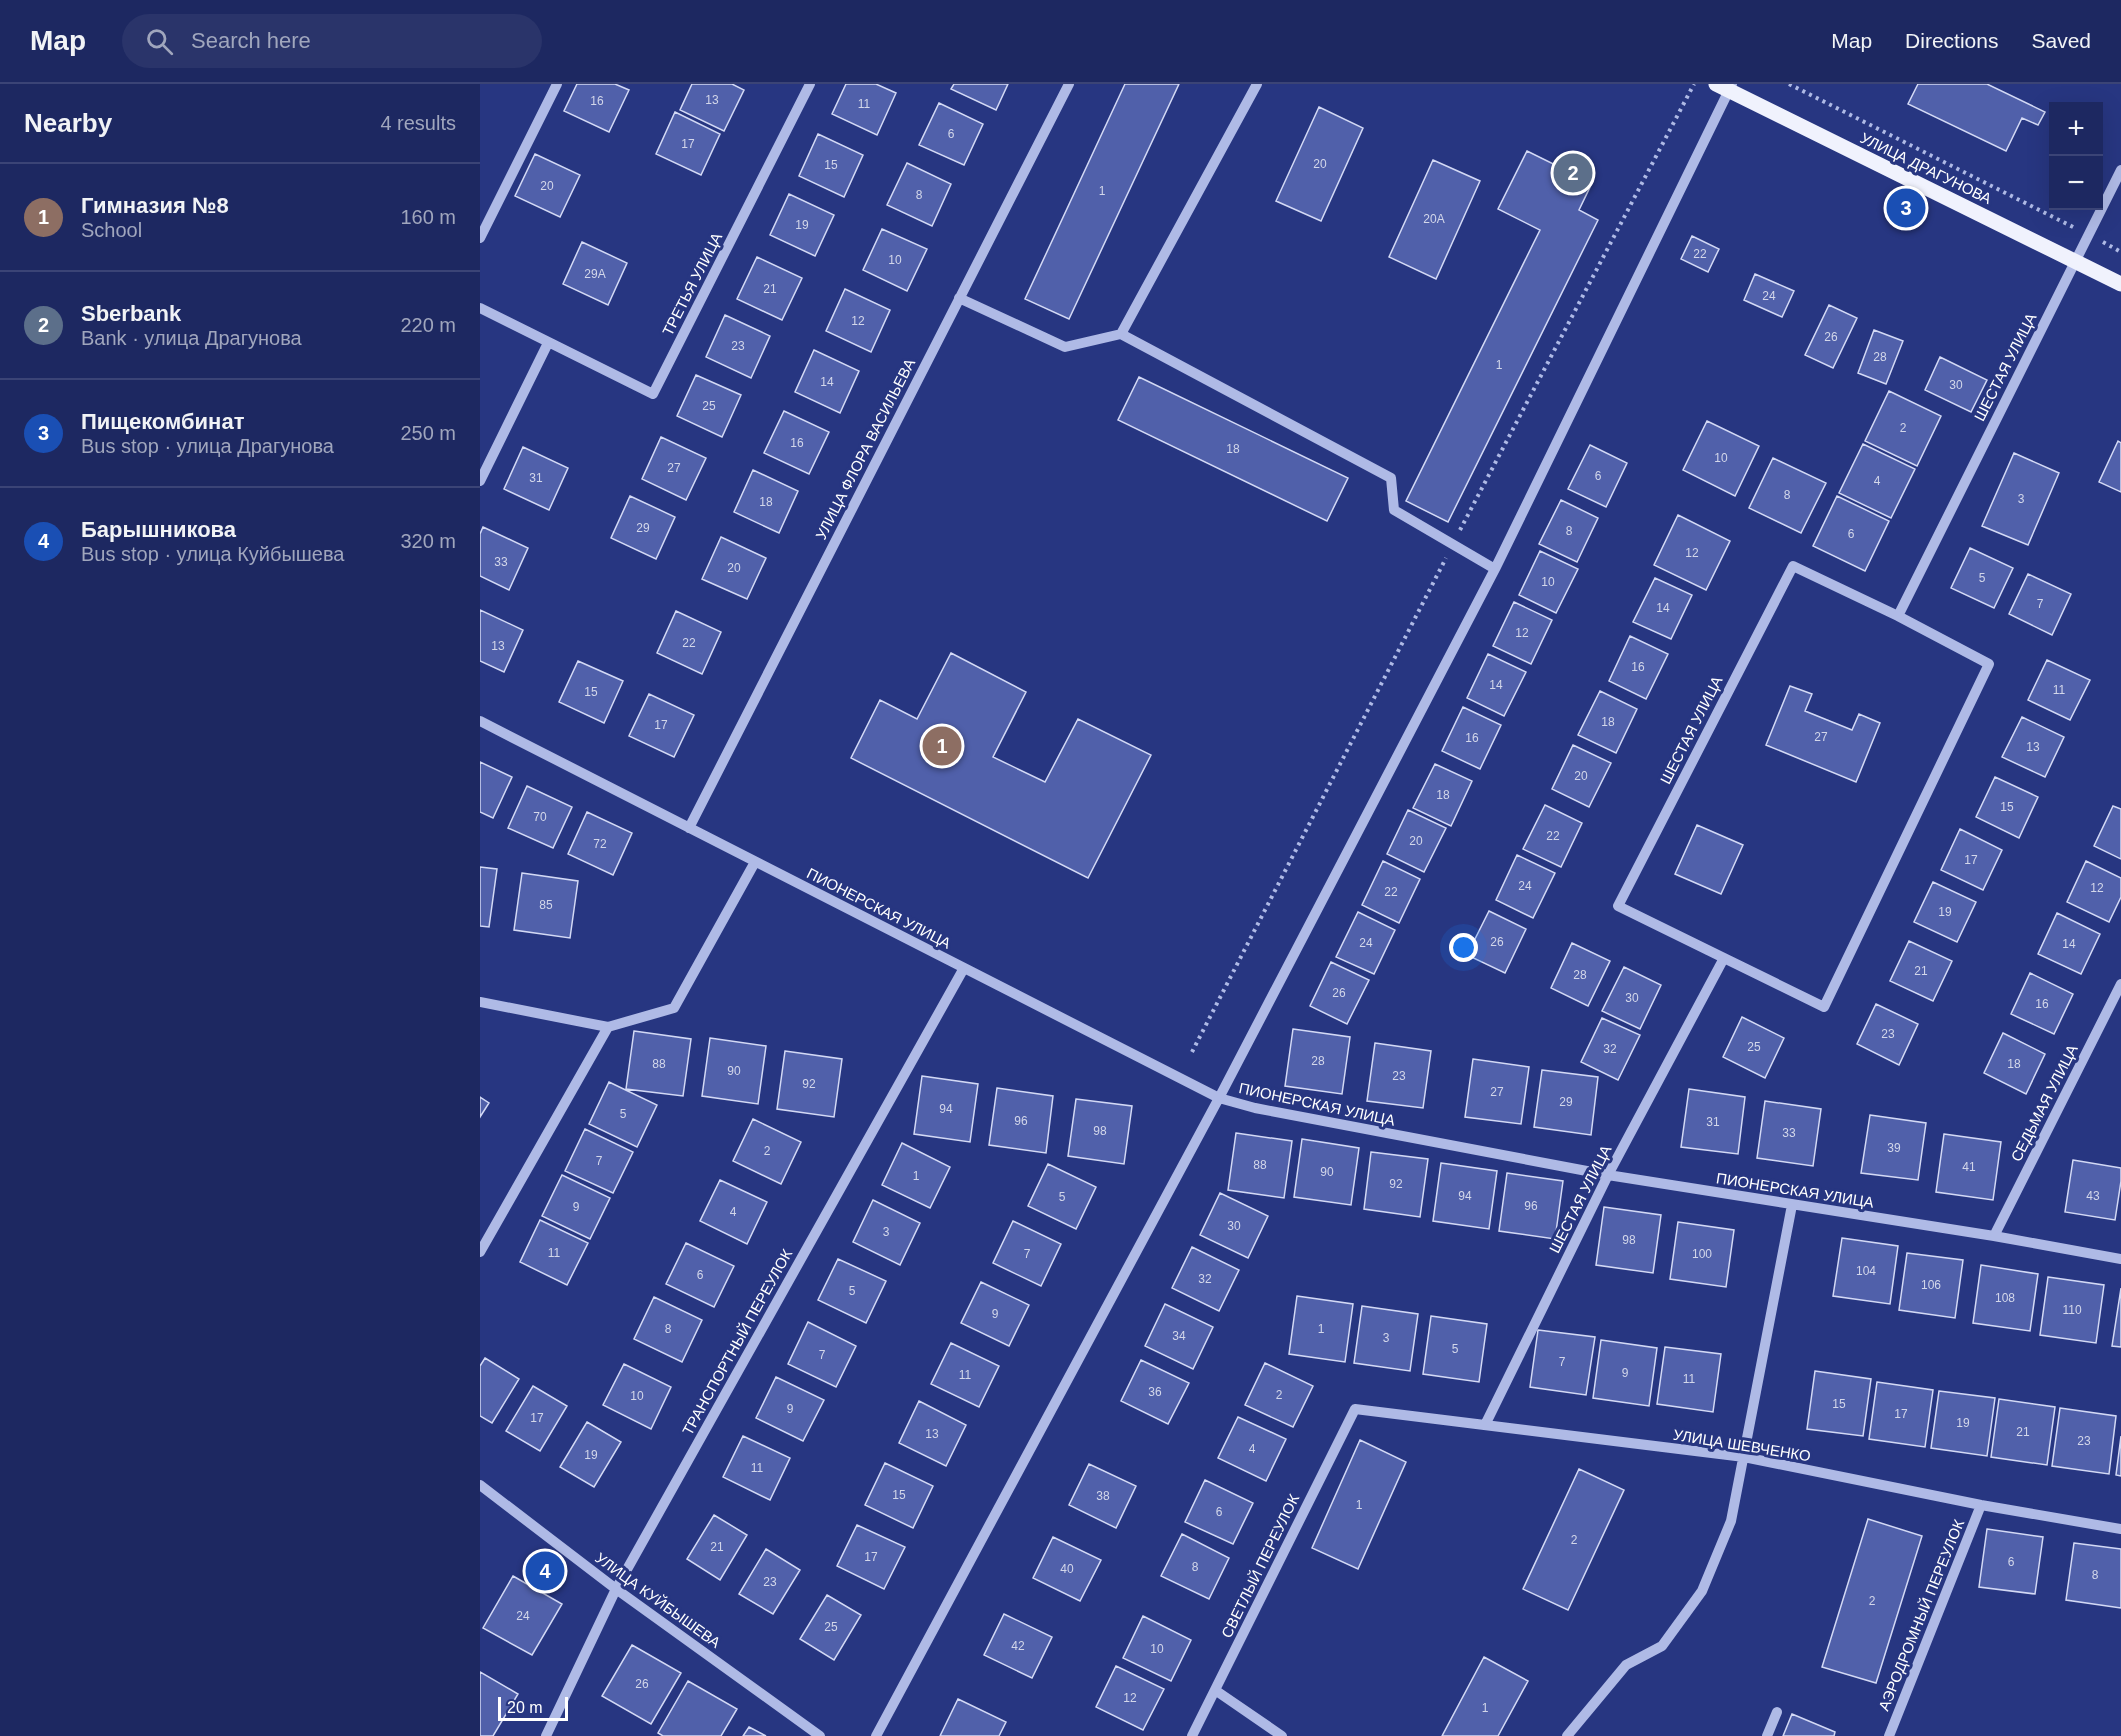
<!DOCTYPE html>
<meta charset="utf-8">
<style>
body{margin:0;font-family:Arial,sans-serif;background:#2a346a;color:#f1f3f6}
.controls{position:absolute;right:18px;top:18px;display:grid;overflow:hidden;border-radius:0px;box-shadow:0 6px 24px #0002}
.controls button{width:54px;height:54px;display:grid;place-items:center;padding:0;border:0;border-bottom:2px solid #3b4476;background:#1d2861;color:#f1f3f6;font:30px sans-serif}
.scale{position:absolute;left:18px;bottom:15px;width:70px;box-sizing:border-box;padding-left:6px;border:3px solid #fff;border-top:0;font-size:16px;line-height:21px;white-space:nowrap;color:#fff;-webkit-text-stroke:4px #273681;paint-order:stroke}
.you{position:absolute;left:984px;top:864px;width:21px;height:21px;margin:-15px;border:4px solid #fff;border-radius:50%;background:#1a73e8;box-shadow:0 0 0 9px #1a73e833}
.badge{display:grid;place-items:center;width:39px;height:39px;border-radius:50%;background:#eeec75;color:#fff;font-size:20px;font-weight:700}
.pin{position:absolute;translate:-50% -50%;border:3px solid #fff;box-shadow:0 2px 6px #0006}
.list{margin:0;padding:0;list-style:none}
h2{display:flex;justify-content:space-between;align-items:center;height:78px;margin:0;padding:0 24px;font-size:26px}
h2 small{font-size:20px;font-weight:400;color:#a0a6bd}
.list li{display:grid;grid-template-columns:39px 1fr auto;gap:18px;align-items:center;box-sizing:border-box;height:108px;padding:0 24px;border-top:2px solid #3b4476}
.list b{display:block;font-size:22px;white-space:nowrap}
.list p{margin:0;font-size:20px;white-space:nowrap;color:#a0a6bd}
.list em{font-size:20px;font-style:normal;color:#a0a6bd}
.icon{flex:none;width:33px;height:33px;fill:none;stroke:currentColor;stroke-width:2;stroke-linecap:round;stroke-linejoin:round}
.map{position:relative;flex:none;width:1641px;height:1652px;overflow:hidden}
header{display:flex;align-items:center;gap:36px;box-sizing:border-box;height:84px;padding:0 30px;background:#1d2861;border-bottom:2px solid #3b4476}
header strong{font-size:28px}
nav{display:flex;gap:33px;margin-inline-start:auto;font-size:21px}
.search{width:420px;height:54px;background:#2a346a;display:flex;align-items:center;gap:15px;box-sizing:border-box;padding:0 21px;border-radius:33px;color:#a0a6bd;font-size:22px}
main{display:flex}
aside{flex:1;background:#1d2861}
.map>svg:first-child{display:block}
</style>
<header>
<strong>Map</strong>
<div class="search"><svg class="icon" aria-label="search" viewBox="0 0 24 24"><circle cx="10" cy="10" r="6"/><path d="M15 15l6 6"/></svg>Search here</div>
<nav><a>Map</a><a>Directions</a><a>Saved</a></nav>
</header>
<main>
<aside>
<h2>Nearby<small>4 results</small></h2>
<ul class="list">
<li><span class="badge" style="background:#8d6e63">1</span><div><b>Гимназия №8</b><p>School</p></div><em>160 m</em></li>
<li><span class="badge" style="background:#5c6f8a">2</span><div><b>Sberbank</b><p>Bank · улица Драгунова</p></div><em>220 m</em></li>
<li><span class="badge" style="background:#1a4fb4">3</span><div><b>Пищекомбинат</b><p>Bus stop · улица Драгунова</p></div><em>250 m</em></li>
<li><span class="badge" style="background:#1a4fb4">4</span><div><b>Барышникова</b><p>Bus stop · улица Куйбышева</p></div><em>320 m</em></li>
</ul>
</aside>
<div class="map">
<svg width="1641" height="1652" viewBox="0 0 1641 1652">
<rect width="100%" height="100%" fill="#273681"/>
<path fill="#5060aa" stroke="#d3d9f5" stroke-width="1.5" d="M97,0H135L149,6L129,48L84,27Z
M212,0H252L264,6L244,47L200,26Z
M366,0H396L416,9L397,51L352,30Z
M474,0H528L516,26L471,5Z
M645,0H699L589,235L545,215Z
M1438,0H1507L1565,28L1558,41L1542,34L1526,67L1428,20Z
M459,19L503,40L484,81L439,61Z
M839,23L883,44L841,137L796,117Z
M195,28L240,50L221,91L176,70Z
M338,50L383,71L364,113L319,92Z
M1047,67L1112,99L1099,126L1118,136L968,438L926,417L1060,146L1018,125Z
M55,70L100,91L80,133L35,112Z
M953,76L1000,97L956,195L909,173Z
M427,79L471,100L452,142L407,121Z
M309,110L354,131L335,172L290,151Z
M402,145L447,165L427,207L383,186Z
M1212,152L1239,165L1228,188L1201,175Z
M102,158L147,179L128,221L83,200Z
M277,173L322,194L302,236L257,215Z
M1275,190L1314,207L1302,233L1264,216Z
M365,205L410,226L391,268L346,247Z
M1349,221L1377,234L1353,284L1325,271Z
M245,231L290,252L271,294L226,273Z
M1394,246L1423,257L1406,300L1378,289Z
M334,266L379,287L360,329L315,308Z
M1460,273L1507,296L1491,328L1445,306Z
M216,291L261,311L242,353L197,332Z
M659,293L868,394L847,437L638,336Z
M1409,307L1461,332L1437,382L1385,357Z
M304,327L349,348L329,390L284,369Z
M1227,337L1279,362L1255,412L1203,386Z
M181,353L226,374L206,416L162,395Z
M1638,357L1641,359V408L1619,398Z
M1383,360L1435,385L1411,434L1359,409Z
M1110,361L1147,379L1126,423L1088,405Z
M43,363L88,384L69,426L24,405Z
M1534,369L1579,389L1548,461L1502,442Z
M1293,374L1346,399L1321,449L1269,424Z
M273,386L318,407L299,449L254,428Z
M150,412L195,433L176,475L131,454Z
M1357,412L1409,437L1385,487L1333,462Z
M1081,416L1118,434L1097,478L1059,460Z
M1198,431L1250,457L1226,506L1174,481Z
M3,443L48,464L29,506L0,492V450Z
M241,453L286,474L267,515L222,495Z
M1490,464L1533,484L1514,524L1471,504Z
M1060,467L1098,485L1076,529L1039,511Z
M1548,490L1591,510L1572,551L1529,530Z
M1175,494L1212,511L1191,555L1153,538Z
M1034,518L1072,536L1051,580L1013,562Z
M0,526L43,546L24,588L0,577Z
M196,527L241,548L222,590L177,569Z
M1150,552L1188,570L1166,615L1129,597Z
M471,569L546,608L513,673L565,698L598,635L671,671L608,794L371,674L400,616L437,635Z
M1008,570L1046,588L1024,632L987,614Z
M1567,576L1610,596L1590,636L1548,616Z
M98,577L143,597L124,639L79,618Z
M1310,602L1332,610L1325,627L1372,646L1379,630L1400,639L1376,698L1286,661Z
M1120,607L1157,625L1136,669L1098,651Z
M169,610L214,631L194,673L149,652Z
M983,623L1021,641L1000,685L962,667Z
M1542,633L1584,653L1565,693L1522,673Z
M1093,661L1131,679L1109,723L1072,705Z
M0,678L32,693L13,734L0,728Z
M955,680L992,697L971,742L933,724Z
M1515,693L1558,713L1539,754L1496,733Z
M47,702L92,723L73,764L28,744Z
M1065,721L1102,739L1081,783L1043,765Z
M1633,722L1641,725V775L1614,762Z
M928,726L966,744L944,788L907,770Z
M107,728L152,749L133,791L88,770Z
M1217,741L1263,761L1241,810L1195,790Z
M1480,745L1522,766L1503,806L1461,786Z
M1037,771L1075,789L1053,834L1016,816Z
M903,777L940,795L919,839L882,821Z
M1606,777L1641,794V813L1629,838L1587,818Z
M0,783L17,785L9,843L0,842Z
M42,789L98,797L90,854L34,846Z
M1453,798L1496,818L1477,858L1434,838Z
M1009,827L1046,845L1025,889L987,871Z
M878,828L915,846L894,890L856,873Z
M1577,829L1620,850L1601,890L1558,870Z
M1429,857L1472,877L1453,917L1410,897Z
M1092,859L1130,877L1108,922L1071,904Z
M851,878L889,896L867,940L830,922Z
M1144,883L1181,901L1160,945L1122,927Z
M1550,889L1593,910L1574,950L1531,930Z
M1396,920L1438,940L1419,981L1377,960Z
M1262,933L1304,954L1285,994L1243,973Z
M1122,934L1160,951L1138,996L1101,978Z
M813,945L870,953L862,1010L805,1002Z
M154,947L211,955L203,1012L146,1005Z
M1523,949L1565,970L1546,1010L1504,989Z
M230,954L286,962L278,1020L222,1012Z
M895,959L951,967L943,1024L887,1017Z
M305,967L362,975L354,1033L297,1025Z
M993,975L1049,983L1041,1040L985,1033Z
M1062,986L1118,993L1111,1051L1054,1043Z
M442,992L498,1000L490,1058L434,1050Z
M129,998L177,1021L157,1063L109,1040Z
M517,1004L573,1012L566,1069L509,1061Z
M1209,1005L1265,1013L1258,1070L1201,1063Z
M0,1013L9,1019L0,1033Z
M596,1015L652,1022L644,1080L588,1072Z
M1285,1017L1341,1025L1333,1082L1277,1074Z
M1390,1031L1446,1039L1438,1096L1381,1089Z
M273,1035L321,1058L301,1100L253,1077Z
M105,1045L153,1068L133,1109L85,1087Z
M756,1049L812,1057L804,1114L748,1106Z
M1464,1050L1521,1058L1513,1116L1456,1108Z
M822,1055L879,1064L871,1121L814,1113Z
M422,1059L470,1083L450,1124L402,1101Z
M891,1068L948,1075L940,1133L884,1125Z
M1593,1076L1641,1084V1097L1635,1136L1585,1128Z
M961,1079L1017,1087L1009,1145L953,1137Z
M568,1080L616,1103L596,1145L548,1122Z
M1027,1089L1083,1097L1075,1155L1019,1147Z
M82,1091L130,1114L110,1155L62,1132Z
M240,1096L287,1118L267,1160L220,1137Z
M740,1109L788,1132L768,1174L720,1151Z
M393,1116L440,1139L420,1181L373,1158Z
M1124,1123L1181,1131L1173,1189L1116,1181Z
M60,1136L108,1159L87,1201L40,1178Z
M533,1137L581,1160L561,1202L513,1179Z
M1198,1138L1254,1146L1246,1203L1190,1195Z
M1362,1154L1418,1162L1410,1220L1353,1212Z
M206,1159L254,1182L234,1223L186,1200Z
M712,1163L759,1186L739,1227L692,1204Z
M1427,1169L1483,1176L1475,1234L1419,1226Z
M358,1175L406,1197L386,1239L338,1216Z
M1501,1181L1558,1190L1550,1247L1493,1239Z
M1568,1193L1624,1201L1616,1259L1560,1251Z
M501,1198L549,1221L529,1262L481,1239Z
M1641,1204V1263L1632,1262Z
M817,1212L873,1220L865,1278L809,1270Z
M174,1213L222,1236L202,1278L154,1255Z
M685,1220L733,1243L713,1285L665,1262Z
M882,1222L938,1230L930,1287L874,1279Z
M951,1232L1007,1240L999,1298L943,1290Z
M328,1238L376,1262L356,1303L308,1280Z
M1058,1246L1115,1253L1106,1311L1050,1303Z
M1121,1256L1177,1264L1169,1322L1113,1314Z
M471,1259L519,1282L499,1323L451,1300Z
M1185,1263L1241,1270L1233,1328L1177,1320Z
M5,1274L39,1295L12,1339L0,1332V1282Z
M661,1276L709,1299L688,1340L641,1317Z
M785,1279L833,1302L813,1343L765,1321Z
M144,1280L191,1303L171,1345L123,1321Z
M1335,1287L1391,1295L1383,1352L1327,1345Z
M296,1293L344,1316L323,1357L276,1334Z
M1397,1298L1453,1306L1445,1363L1389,1355Z
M53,1302L87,1322L60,1367L26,1347Z
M1459,1307L1515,1314L1507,1372L1451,1364Z
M1519,1315L1575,1323L1567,1381L1511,1373Z
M439,1317L486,1341L466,1382L419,1359Z
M1580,1324L1636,1332L1629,1390L1572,1382Z
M758,1333L806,1355L786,1397L738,1374Z
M107,1338L141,1358L114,1403L80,1383Z
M263,1352L310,1374L290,1416L243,1393Z
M1641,1352V1392L1636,1391Z
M880,1356L926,1378L878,1485L832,1464Z
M405,1379L453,1402L433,1444L385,1421Z
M609,1380L656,1402L636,1444L589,1421Z
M1099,1385L1144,1406L1088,1526L1043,1505Z
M725,1396L773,1419L753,1460L705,1438Z
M234,1431L267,1451L240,1496L207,1475Z
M1388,1435L1442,1452L1396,1599L1342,1583Z
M377,1441L425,1463L404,1505L357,1482Z
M1507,1445L1563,1453L1555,1510L1499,1503Z
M702,1450L749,1474L729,1515L681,1492Z
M573,1453L621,1476L600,1517L553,1494Z
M1594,1459L1641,1465V1524L1586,1516Z
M286,1465L320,1486L293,1530L259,1510Z
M33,1492L82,1520L52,1571L3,1544Z
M347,1511L381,1531L354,1576L320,1555Z
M524,1530L572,1553L552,1594L504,1571Z
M663,1532L711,1556L691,1597L643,1574Z
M152,1561L201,1589L171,1640L122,1612Z
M1004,1573L1048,1597L1018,1652H962Z
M636,1582L684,1605L663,1646L616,1623Z
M0,1588L38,1610L13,1652H0Z
M208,1597L257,1625L241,1652H183L178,1649Z
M478,1615L526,1638L519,1652H460Z
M1312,1630L1355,1648L1354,1652H1303Z
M269,1643L286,1652H263Z"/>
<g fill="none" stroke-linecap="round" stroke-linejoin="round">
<path stroke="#afbae6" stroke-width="4" stroke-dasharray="3 4.5" stroke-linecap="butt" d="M1309,0L1595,144
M1623,158L1641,168
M980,446L1214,0
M712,968L966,474"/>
<path stroke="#afbae6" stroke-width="10" d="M777,0L641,250L911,394L914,426L1015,485
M0,154L77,0
M479,214L585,263L641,250
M0,224L173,310L330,0
M0,397L68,259
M0,637L739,1014L775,1024L1128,1091L1514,1152L1641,1175
M209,744L589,0
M1244,874L1344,923L1509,580L1418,532
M0,918L128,943
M1514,1152L1641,900
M0,1168L128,943L194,924L275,778
M1005,1341L1128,1091L1244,874L1138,822L1313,482L1418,532L1641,86
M0,1401L136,1505L340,1652
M735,1606L802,1652
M66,1652L136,1505L484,884
M396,1652L739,1014L1015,485L1252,0
M712,1652L875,1325L1264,1373L1501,1421L1641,1445
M1087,1652L1146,1581L1182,1562L1222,1507L1251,1437L1312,1121
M1287,1652L1297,1628
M1409,1652L1501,1421"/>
<path stroke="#f0f2fd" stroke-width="15" d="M1236,0L1641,200"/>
</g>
<g text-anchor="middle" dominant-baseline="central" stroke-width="6" stroke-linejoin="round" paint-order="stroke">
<g font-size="12" fill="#d3d7ea">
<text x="232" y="16">13</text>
<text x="117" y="17">16</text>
<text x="384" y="20">11</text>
<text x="471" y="50">6</text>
<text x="208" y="60">17</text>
<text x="840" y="80">20</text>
<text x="351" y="81">15</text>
<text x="67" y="102">20</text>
<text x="622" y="107">1</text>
<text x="439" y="111">8</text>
<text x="954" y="135">20А</text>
<text x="322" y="141">19</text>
<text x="1220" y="170">22</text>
<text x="415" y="176">10</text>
<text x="115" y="190">29А</text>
<text x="290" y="205">21</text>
<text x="1289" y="212">24</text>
<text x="378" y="237">12</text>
<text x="1351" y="253">26</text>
<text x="258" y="262">23</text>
<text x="1400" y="273">28</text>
<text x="1019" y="281">1</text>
<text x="347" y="298">14</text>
<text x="1476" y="301">30</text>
<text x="229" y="322">25</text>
<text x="1423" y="344">2</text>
<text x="317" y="359">16</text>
<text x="753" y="365">18</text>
<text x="1241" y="374">10</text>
<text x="194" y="384">27</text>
<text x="1118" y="392">6</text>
<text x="56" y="394">31</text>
<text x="1397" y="397">4</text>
<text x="1307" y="411">8</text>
<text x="1541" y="415">3</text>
<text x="286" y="418">18</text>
<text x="163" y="444">29</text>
<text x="1089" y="447">8</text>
<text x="1371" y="450">6</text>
<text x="1212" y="469">12</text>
<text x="21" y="478">33</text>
<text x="254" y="484">20</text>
<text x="1502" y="494">5</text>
<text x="1068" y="498">10</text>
<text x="1560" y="520">7</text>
<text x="1183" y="524">14</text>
<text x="1042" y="549">12</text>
<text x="209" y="559">22</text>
<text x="18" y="562">13</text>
<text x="1158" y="583">16</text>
<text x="1016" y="601">14</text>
<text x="1579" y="606">11</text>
<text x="111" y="608">15</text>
<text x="1128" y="638">18</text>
<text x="181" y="641">17</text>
<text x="1341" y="653">27</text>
<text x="992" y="654">16</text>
<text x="1553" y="663">13</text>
<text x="1101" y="692">20</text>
<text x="963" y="711">18</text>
<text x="1527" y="723">15</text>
<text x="60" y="733">70</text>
<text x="1073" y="752">22</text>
<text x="936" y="757">20</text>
<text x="120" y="760">72</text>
<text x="1491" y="776">17</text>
<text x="1045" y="802">24</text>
<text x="1617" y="804">12</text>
<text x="911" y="808">22</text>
<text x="66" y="821">85</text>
<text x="1465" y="828">19</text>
<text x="1017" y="858">26</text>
<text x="886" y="859">24</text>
<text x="1589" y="860">14</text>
<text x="1441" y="887">21</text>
<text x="1100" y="891">28</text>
<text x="859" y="909">26</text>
<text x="1152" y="914">30</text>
<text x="1562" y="920">16</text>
<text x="1408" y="950">23</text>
<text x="1274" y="963">25</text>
<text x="1130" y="965">32</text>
<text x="838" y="977">28</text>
<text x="179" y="980">88</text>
<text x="1534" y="980">18</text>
<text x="254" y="987">90</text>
<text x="919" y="992">23</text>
<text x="329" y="1000">92</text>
<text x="1017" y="1008">27</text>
<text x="1086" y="1018">29</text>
<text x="466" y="1025">94</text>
<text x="143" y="1030">5</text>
<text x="541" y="1037">96</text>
<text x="1233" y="1038">31</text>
<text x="620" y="1047">98</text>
<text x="1309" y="1049">33</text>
<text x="1414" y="1064">39</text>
<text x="287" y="1067">2</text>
<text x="119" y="1077">7</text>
<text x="780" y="1081">88</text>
<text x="1489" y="1083">41</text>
<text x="847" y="1088">90</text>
<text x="436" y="1092">1</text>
<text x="916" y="1100">92</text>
<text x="985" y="1112">94</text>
<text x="1613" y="1112">43</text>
<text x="582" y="1113">5</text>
<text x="1051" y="1122">96</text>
<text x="96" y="1123">9</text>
<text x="253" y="1128">4</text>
<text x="754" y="1142">30</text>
<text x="406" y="1148">3</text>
<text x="1149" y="1156">98</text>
<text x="74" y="1169">11</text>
<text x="547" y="1170">7</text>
<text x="1222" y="1170">100</text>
<text x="1386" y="1187">104</text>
<text x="220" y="1191">6</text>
<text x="725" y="1195">32</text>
<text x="1451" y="1201">106</text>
<text x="372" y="1207">5</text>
<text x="1525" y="1214">108</text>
<text x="1592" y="1226">110</text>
<text x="515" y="1230">9</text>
<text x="188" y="1245">8</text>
<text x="841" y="1245">1</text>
<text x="699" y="1252">34</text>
<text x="906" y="1254">3</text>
<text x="975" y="1265">5</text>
<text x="342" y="1271">7</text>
<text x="1082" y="1278">7</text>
<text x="1145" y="1289">9</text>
<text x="485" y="1291">11</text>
<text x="1209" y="1295">11</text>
<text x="675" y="1308">36</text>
<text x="799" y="1311">2</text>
<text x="157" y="1312">10</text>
<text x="1359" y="1320">15</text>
<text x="310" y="1325">9</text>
<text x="1421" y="1330">17</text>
<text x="57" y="1334">17</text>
<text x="1483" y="1339">19</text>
<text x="1543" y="1348">21</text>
<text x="452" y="1350">13</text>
<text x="1604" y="1357">23</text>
<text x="772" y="1365">4</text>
<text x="111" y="1371">19</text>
<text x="277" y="1384">11</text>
<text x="419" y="1411">15</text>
<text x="623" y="1412">38</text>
<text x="879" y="1421">1</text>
<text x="739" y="1428">6</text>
<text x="1094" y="1456">2</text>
<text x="237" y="1463">21</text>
<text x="391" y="1473">17</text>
<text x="1531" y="1478">6</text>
<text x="715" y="1483">8</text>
<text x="587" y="1485">40</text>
<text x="1615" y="1491">8</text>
<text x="290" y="1498">23</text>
<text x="1392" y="1517">2</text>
<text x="43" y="1532">24</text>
<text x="351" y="1543">25</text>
<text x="538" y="1562">42</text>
<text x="677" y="1565">10</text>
<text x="162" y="1600">26</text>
<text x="650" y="1614">12</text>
<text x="1005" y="1624">1</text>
</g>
<g font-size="15" fill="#fff" stroke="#273681">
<text transform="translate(1446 84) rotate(26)">УЛИЦА ДРАГУНОВА</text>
<text transform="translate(212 200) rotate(-63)">ТРЕТЬЯ УЛИЦА</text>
<text transform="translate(1525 283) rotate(-63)">ШЕСТАЯ УЛИЦА</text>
<text transform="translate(385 365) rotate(-63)">УЛИЦА ФЛОРА ВАСИЛЬЕВА</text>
<text transform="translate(1211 646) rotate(-63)">ШЕСТАЯ УЛИЦА</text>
<text transform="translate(399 824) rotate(27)">ПИОНЕРСКАЯ УЛИЦА</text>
<text transform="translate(1564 1019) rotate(-63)">СЕДЬМАЯ УЛИЦА</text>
<text transform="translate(837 1020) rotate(12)">ПИОНЕРСКАЯ УЛИЦА</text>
<text transform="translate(1315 1106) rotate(9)">ПИОНЕРСКАЯ УЛИЦА</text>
<text transform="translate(1100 1115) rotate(-63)">ШЕСТАЯ УЛИЦА</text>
<text transform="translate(257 1258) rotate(-61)">ТРАНСПОРТНЫЙ ПЕРЕУЛОК</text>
<text transform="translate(1262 1361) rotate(9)">УЛИЦА ШЕВЧЕНКО</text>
<text transform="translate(780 1482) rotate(-64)">СВЕТЛЫЙ ПЕРЕУЛОК</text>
<text transform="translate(178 1516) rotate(36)">УЛИЦА КУЙБЫШЕВА</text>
<text transform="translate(1441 1531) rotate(-68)">АЭРОДРОМНЫЙ ПЕРЕУЛОК</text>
</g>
</g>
</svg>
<div class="controls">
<button>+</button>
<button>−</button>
</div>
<div class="scale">20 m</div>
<div class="you"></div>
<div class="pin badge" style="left:462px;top:662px;background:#8d6e63">1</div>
<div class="pin badge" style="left:1093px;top:89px;background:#5c6f8a">2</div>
<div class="pin badge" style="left:1426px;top:124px;background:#1a4fb4">3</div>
<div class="pin badge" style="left:65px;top:1487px;background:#1a4fb4">4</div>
</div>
</main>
